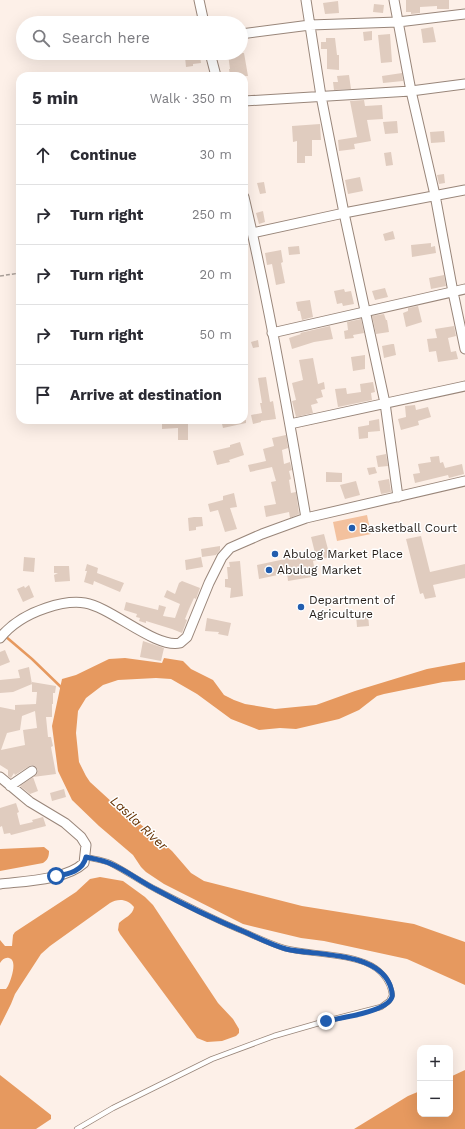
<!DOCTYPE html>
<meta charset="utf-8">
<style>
body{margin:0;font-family:"Work Sans",sans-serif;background:#f2f2f3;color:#2b2b33}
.controls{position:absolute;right:12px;bottom:12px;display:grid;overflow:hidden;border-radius:8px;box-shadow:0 4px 16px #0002}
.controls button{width:36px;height:36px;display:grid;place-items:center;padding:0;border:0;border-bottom:1px solid #e1e1e2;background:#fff;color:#2b2b33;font:20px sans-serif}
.stop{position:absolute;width:12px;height:12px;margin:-9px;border:3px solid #215daf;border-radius:50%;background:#fff}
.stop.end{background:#215daf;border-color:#fff;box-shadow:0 1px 4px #0008}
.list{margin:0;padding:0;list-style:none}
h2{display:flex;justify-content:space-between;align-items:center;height:52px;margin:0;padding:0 16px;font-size:17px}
h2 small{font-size:13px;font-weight:400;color:#7c7c81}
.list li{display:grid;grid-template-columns:26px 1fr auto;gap:12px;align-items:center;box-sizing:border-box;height:60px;padding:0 16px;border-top:1px solid #e1e1e2}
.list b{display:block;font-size:15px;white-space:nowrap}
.list em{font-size:13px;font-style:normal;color:#7c7c81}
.icon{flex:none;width:22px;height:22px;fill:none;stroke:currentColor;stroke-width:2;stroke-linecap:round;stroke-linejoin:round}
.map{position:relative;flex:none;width:465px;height:1129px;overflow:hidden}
.search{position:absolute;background:#fff;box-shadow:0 4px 16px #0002;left:16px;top:16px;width:232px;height:44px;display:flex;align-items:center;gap:10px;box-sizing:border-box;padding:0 14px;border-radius:22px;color:#7c7c81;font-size:15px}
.panel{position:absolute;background:#fff;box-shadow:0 4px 16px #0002;left:16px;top:72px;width:232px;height:352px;border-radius:12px}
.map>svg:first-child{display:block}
</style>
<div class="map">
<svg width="465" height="1129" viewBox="0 0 465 1129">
<rect width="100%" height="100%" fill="#fdf0e8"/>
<path fill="#f3c19e" d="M367,515L371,534L337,541L333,522Z"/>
<path fill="#e6995f" d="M125,658L162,663L164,658L183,661L191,669L213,680L224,695L234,700L245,704L275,709L316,705L355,691L427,669L465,662V680L443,682L384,694L377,696L359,710L339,719L296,729L280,728L259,730L231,719L197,694L171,679L156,678L118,680L103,685L86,698L78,711L76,733L79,762L86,776L90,782L113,803L149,831L172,851L191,873L204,881L302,906L414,924L465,942V985L407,959L324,941L301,938L243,924L164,884L146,872L141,867L133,855L99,826L72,800L58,771L52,726L62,679L76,675L109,659Z
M44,847L49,851C49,856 48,860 43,863L0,871V849Z
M100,877L123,881L145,897L153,905L218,1003L233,1019L239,1029V1033L236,1036L222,1041L207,1042L197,1038L120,934L118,930L119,923C124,918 133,915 134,907C128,899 118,898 110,903L50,946L41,954L15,994L11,1004L0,1026V989H6L8,986C11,980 18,960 9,958C5,957 2,960 0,963V940L5,946H12L13,935L15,932L76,892L90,879Z
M465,1070V1129H354L408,1096L420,1091V1114H450V1077Z
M0,1075L51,1115V1119L36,1129H0Z"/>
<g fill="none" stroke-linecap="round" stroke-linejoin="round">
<path stroke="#e6995f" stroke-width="2.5" d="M5,636L32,659L62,688"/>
</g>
<path fill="#e0ccbf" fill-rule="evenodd" d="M406,0H449V9H437V6L420,7V13L411,14V12H406Z
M338,1L339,13L325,14L323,3Z
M374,4L384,5L383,13L373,12Z
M433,27L436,42L423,43L421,29Z
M372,31V40L364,41L363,32Z
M390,34L392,62L381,63L378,35Z
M326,38H335L337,55H339V70L327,69V49H321V42H326Z
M233,53H244L248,76H230L229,69H230L228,54Z
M200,55L201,63L193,64V66L186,67L185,57Z
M402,73L403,81L383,83L382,76Z
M349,75L351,89L334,90L333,82H338L337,76Z
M364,100L365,106L382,105L383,119L367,120L371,141L354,144L355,149L339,151L338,140L357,137L350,101Z
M397,121L398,133L385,134L383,122Z
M320,124L321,140H312V156H305V163H297V141L293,142L292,126Z
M444,131L445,142L431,143L430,132Z
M391,152L393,165L386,166L384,153Z
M444,174L445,183L439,184L437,175Z
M360,177L363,191L348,194L345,180Z
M264,182L266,193L260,194L257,183Z
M263,211L265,222L259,224L256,213Z
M393,231L395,239L385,241L383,234Z
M431,243V247L435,246L436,253L412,257L411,245Z
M299,246L300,254L289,255L288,247Z
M281,250L283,262L281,263L285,283L276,285L272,264L267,265L265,253Z
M444,275L446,286L431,289L429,278Z
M385,288L388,297L375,300L372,291Z
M344,289L345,292L351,291L354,304L343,306L342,303L337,304L334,291Z
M310,300L313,317L302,320L300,311H298L296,302Z
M418,306L422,322L406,327L403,313L408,311V308Z
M384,314L386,320H387L389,332L376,334L372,316Z
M361,319L364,333L353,335L354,338L345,339L344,331L348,330L347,322Z
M330,326L333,339L314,342L292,349L289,338L301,334L300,333Z
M454,326L456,336L448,338L451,352L456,351L458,359L438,362L436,351L429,352L427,339L437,338L435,329Z
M258,340L259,347L253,348L251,342Z
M392,344H394L396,355L384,358L382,346Z
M365,355V369L353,371L351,357Z
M313,358L318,384L324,382L325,389L321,390L323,397L316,399L318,403L311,405L313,413L296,417L292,401L296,400L292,383L303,380L299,360Z
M266,377L270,402L273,401L276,419L261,421V422L253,424L251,415L262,413L260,403H262L258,378Z
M373,382L375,392L371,393L372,400L338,407L335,389L346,388L347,394L361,392L360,384Z
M415,405L416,410L428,407L431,417L418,421L419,425L401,430L398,419L406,417L405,406Z
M379,419L380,431L368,432V438L359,439L358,427L369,425V421Z
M162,420H188V440H178V428L162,429Z
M221,420H246V423L223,428Z
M286,435L288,448L282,450L284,464L290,462L292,470L289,471L291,479L289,480L291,493L296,492L299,514L290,518L289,512L266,517L264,506L276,504L271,482L276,481L272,467L250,472L248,465L266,461L263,449L274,446L272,438Z
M240,442L244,455L229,460L230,462L217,465L213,451L230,447V445Z
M386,454L388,466L378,467L376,456Z
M439,456L440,463L443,462L445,468L462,464L464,474L449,478L448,475L415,483L413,474L420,473L418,464L431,462L430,457Z
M375,467L377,473L369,475L367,468Z
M326,472L342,473V482H326Z
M389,479L391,492L381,494L378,481Z
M356,481L360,495L345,499L340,485Z
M234,493L237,507L230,508L237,529L225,532L218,510L210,512L208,504L223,500V496Z
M194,517H202L203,526L196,527V530L189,531L188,518Z
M324,534L330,557L313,561L315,572L312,573V577L288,581L287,573L259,579L257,565L285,559L284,558L315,553L311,537Z
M421,536L430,572L465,564V578L433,585L436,597L425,599L423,593L420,594L406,539Z
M220,546V550L216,555L202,557L201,549Z
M24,557L35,558L34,572L23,571Z
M201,557L203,567L186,570L185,560Z
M240,561L243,596L230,598L231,588L225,587V579H228L227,567H230L229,562Z
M87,564L98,568L97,573L124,583L120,592L94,581L93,585L84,582L87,571H85Z
M54,566H69L70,581L55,582L54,575L58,573H54Z
M182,581L200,588L196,599L194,598L189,609L185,619L187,620L182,633L172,629L146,621V623L139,621L140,618L136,617L137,614L124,610L126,602L158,610L159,605L166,607L163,616L175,618L180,604L164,597L167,590L175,594L179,583Z
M29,585L34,597L23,602L17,589L24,586L25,588Z
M368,614L369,626L357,627L356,615Z
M207,618L231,623L228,636L218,634L219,632L205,631Z
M143,641L164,648L161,661L140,657Z
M5,650L10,662L0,666V652Z
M29,667L32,684L13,692L0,693V680L20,678L18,670Z
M32,682L56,686L55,693H53V704H52V717H46L48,737H51L53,746L51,747L56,774L33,777L37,774L38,770L35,766L31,765L15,775L14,773L11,778L8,776V770L0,765V707L15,710V705L36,704L37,692H32ZM35,711L37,728L23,730L25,745L1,750L7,733L20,730L22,716Z
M33,777L38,791L30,794L20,786Z
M64,789L66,797L52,801L50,793Z
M16,803L19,812L17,813L20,825L33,822L32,820L43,817L46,826L11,835L10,833L4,834L2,826L0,827V808Z"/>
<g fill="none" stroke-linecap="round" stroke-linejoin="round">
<g stroke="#99867a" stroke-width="6">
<path id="lane" d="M77,1129L113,1108L212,1059L274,1036L326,1021L381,1007L389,1001L392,995C385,948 319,958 284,948C271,944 258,938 245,932C215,920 186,905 157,890C141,882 126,871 110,863C102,860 94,859 86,857"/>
</g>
<g stroke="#99867a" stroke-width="11">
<path id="street" d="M199,0L204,23
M306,0L321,96L344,213L385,403L398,497
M394,0L411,91L435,195L453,292L465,349
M241,34L310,25L398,22L465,14
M210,53L216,76
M244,101L411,91L465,84
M244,197C269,303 288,411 306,518
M252,233L344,213L465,190
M272,333L465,289
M290,424L465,386
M0,638C12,623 28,614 46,608C58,604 73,601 85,603C111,607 156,649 180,643L187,637L209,583L222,557L230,548L262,534L306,518L465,481
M0,777L30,802L65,823L81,837L86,845L84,863C66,880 25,881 0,884
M10,786L32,771"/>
</g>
<path stroke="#a89e97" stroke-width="1.5" stroke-dasharray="4 2" stroke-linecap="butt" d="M0,276L20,273"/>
<use href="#lane" stroke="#fff" stroke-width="4.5"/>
<use href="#street" stroke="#fff" stroke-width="9"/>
</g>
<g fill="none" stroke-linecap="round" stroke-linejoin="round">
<path stroke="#215daf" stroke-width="5" d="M56,876C69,874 83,871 86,857C94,859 102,860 109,863C126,870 141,882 157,890C186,906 216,920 247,933C260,939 272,945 286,949C316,956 376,951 390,985C391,988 393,993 392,997C387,1012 340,1018 326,1021"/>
</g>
<g fill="#215daf" stroke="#fff" stroke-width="1.5">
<circle cx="352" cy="528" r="4"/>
<circle cx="275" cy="554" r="4"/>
<circle cx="269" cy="570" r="4"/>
<circle cx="301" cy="607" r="4"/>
</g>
<g text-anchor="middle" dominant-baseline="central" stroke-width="3" stroke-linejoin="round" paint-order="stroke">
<g font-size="12" fill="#241d18" stroke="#fff" text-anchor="start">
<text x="360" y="528">Basketball Court</text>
<text x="283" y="554">Abulog Market Place</text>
<text x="277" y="570">Abulug Market</text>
<text x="309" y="600">Department of<tspan x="309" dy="14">Agriculture</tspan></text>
</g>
<g font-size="13" font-style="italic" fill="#663405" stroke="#fff">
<text transform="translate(139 823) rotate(43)">Lasila River</text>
</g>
</g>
</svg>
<div class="controls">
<button>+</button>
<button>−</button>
</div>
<div class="stop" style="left:56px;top:876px"></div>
<div class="stop end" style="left:326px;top:1021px"></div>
<div class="search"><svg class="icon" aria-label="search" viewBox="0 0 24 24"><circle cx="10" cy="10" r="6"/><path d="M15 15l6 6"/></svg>Search here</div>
<section class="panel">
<h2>5 min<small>Walk · 350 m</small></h2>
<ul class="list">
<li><svg class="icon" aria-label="ahead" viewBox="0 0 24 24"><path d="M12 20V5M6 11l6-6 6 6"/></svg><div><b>Continue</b></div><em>30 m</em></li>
<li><svg class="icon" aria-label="right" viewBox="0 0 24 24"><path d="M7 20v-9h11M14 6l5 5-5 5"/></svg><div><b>Turn right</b></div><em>250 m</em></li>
<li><svg class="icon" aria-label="right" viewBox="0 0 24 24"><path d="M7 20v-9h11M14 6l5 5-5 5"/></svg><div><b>Turn right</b></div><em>20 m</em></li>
<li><svg class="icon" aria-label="right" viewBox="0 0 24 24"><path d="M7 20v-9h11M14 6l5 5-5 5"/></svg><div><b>Turn right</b></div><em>50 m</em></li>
<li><svg class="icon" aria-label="arrive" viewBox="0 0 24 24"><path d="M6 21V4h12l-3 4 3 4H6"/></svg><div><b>Arrive at destination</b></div></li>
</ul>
</section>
</div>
